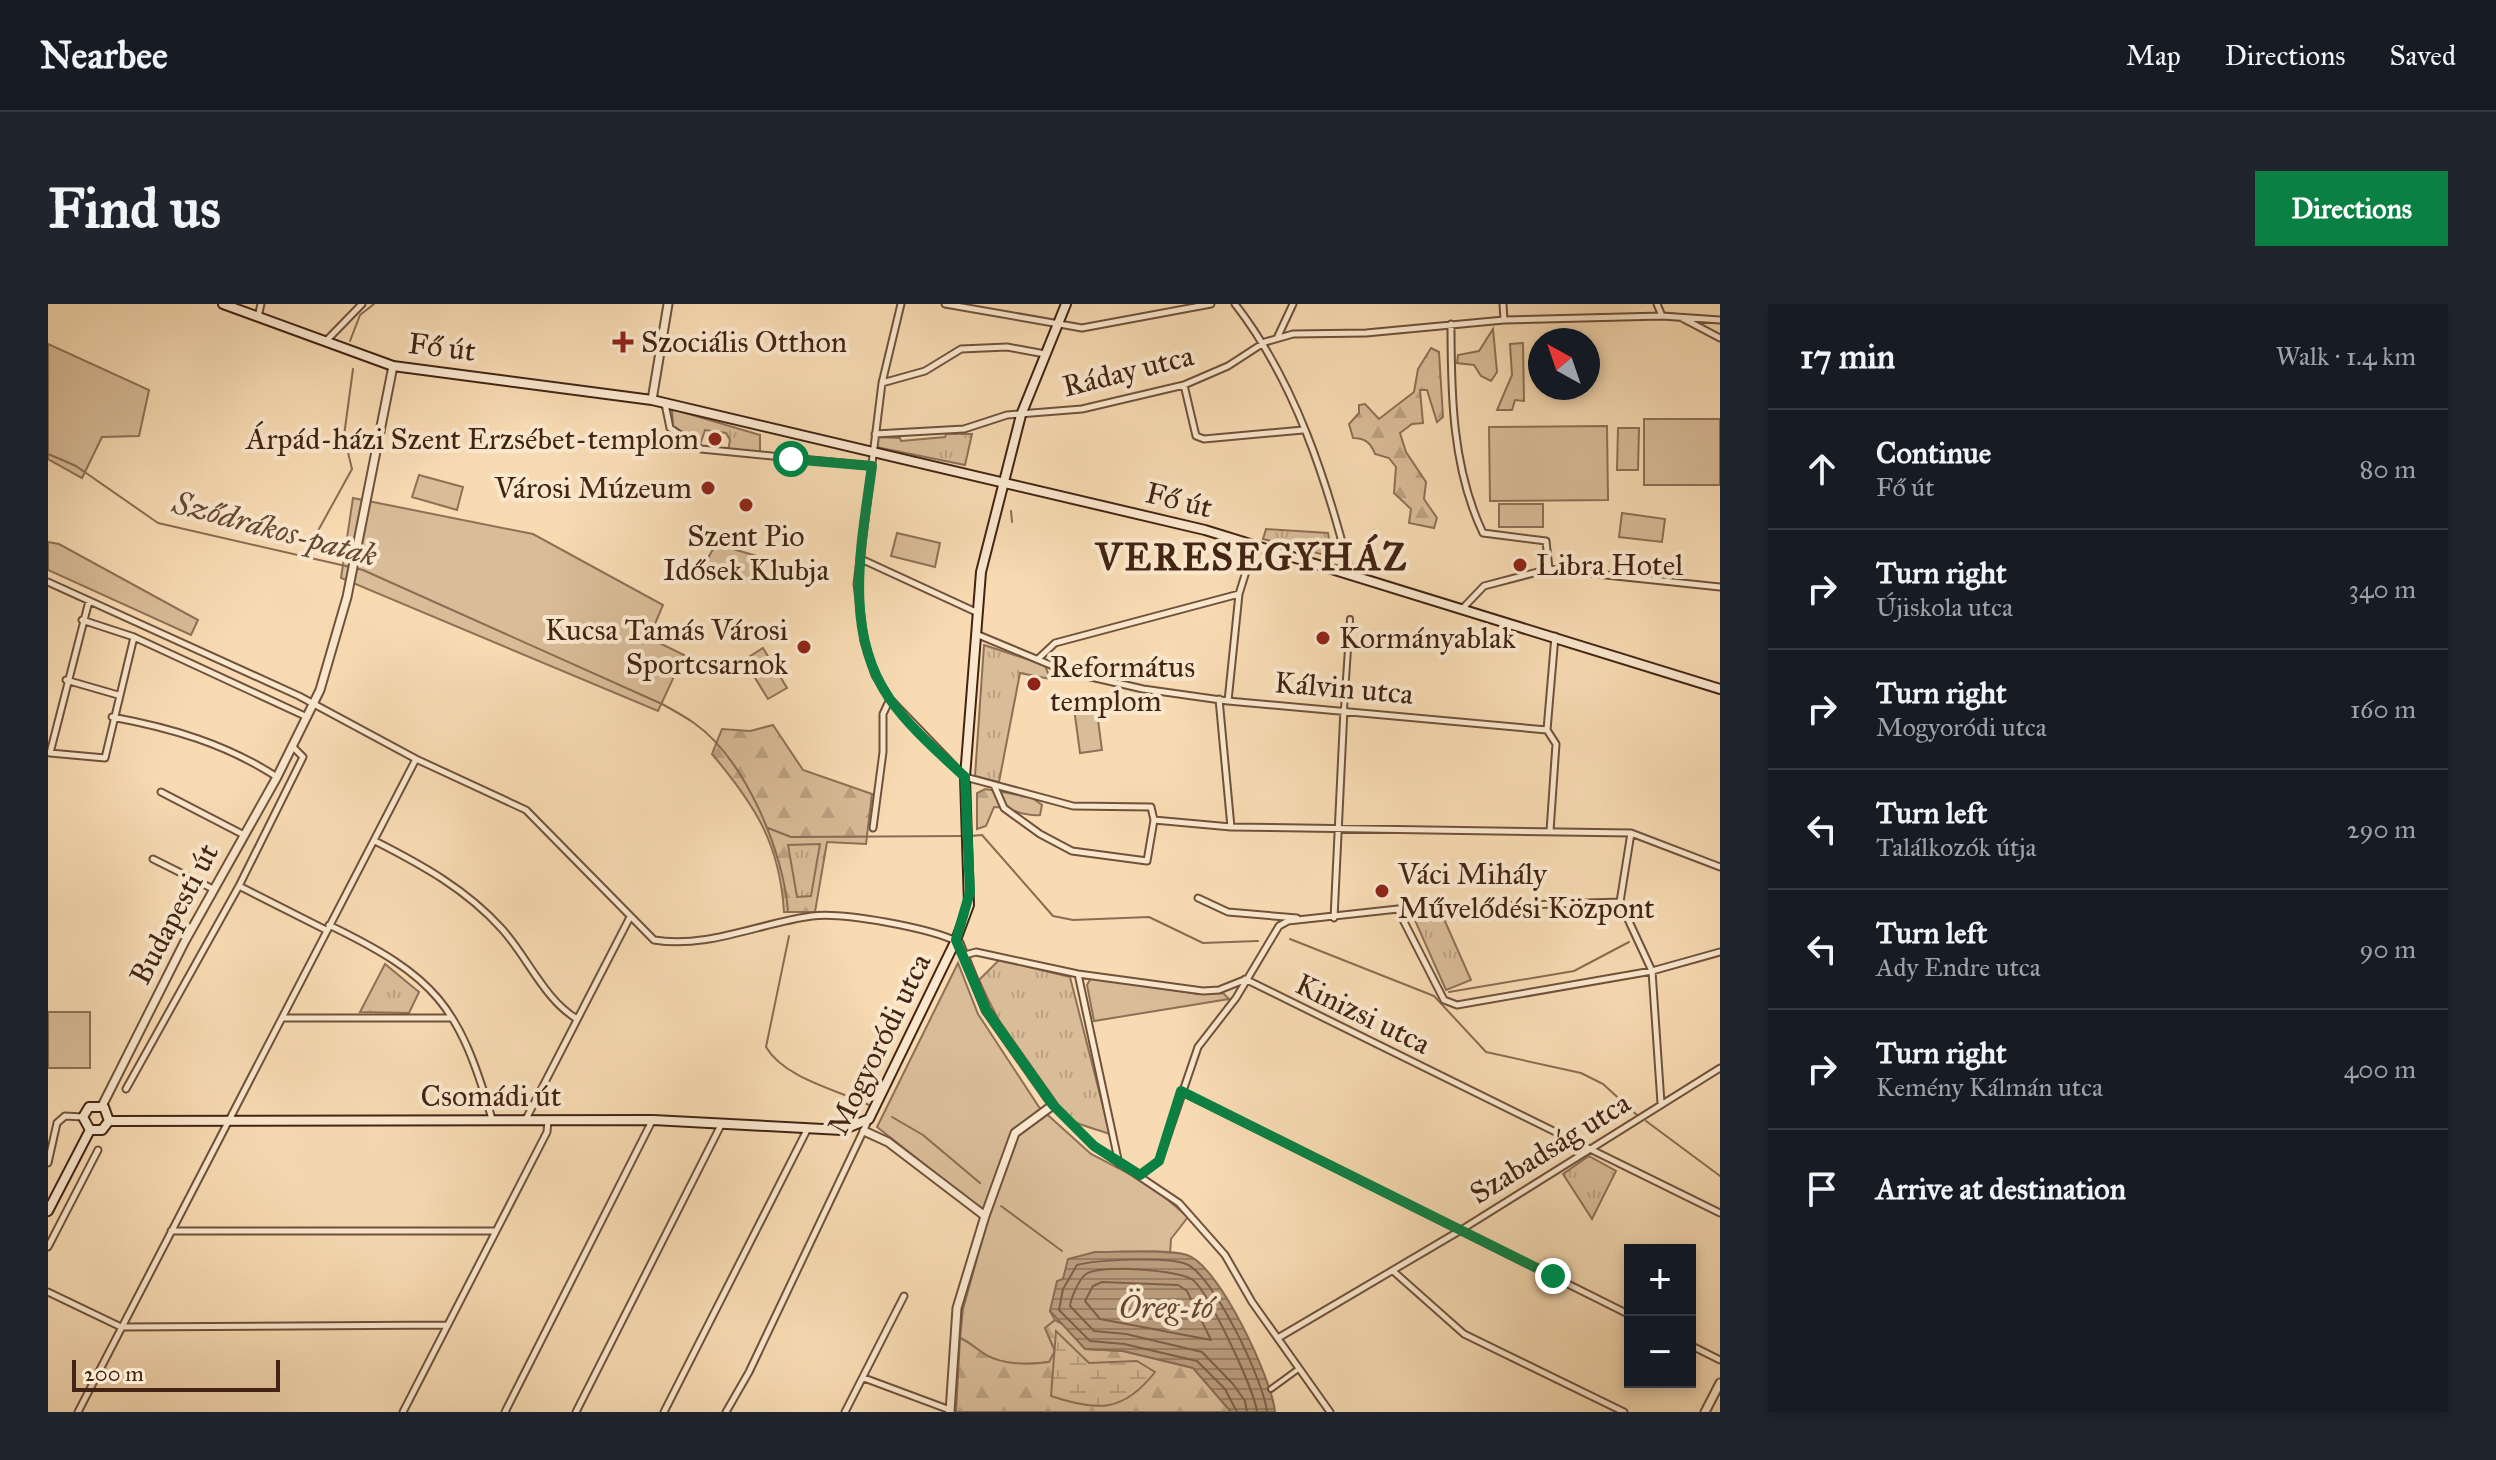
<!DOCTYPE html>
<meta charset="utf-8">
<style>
body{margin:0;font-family:"IM FELL Great Primer",serif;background:#20242c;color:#f1f3f6}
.controls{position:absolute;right:24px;bottom:24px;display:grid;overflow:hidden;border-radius:0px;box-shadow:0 4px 12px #0003}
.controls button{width:72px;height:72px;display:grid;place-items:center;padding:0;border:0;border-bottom:2px solid #363941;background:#171b24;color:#f1f3f6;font:40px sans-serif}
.compass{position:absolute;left:1480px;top:24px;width:72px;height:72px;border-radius:50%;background:#171b24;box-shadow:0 4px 12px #0003;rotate:320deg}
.scale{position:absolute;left:24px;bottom:20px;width:208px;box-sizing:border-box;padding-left:8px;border:4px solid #432313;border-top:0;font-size:22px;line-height:28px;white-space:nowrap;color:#432313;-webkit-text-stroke:6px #fae8ce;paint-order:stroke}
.stop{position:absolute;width:24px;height:24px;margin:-18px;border:6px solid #0b8043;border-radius:50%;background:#fff}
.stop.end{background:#0b8043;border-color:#fff;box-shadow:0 2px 8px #0008}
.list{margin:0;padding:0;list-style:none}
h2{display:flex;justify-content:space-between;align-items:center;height:104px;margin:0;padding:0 32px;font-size:34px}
h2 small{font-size:26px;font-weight:400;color:#9ea1a6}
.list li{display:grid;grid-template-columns:52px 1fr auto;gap:24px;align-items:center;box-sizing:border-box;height:120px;padding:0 32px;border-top:2px solid #363941}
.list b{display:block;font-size:30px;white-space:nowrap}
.list p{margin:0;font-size:26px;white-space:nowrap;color:#9ea1a6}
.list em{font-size:26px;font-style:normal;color:#9ea1a6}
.icon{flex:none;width:44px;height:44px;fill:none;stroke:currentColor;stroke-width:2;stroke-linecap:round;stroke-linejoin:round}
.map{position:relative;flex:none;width:1672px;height:1108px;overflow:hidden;border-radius:0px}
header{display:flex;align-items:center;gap:48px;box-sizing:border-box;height:112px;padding:0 40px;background:#171b24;border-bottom:2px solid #363941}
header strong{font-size:38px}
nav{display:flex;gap:44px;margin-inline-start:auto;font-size:28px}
.intro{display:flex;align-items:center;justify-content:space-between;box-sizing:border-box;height:192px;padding:0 48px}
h1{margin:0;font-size:56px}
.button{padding:20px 36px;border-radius:0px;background:#0b8043;color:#fff;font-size:28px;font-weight:700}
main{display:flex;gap:48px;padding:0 48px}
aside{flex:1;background:#171b24;border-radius:0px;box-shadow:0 4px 12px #0003}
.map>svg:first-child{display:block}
</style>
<header>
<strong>Nearbee</strong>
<nav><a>Map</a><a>Directions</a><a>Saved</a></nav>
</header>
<div class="intro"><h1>Find us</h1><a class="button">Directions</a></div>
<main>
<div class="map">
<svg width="1672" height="1108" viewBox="0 0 1672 1108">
<defs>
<pattern id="forest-firs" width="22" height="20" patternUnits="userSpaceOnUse" patternTransform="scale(2)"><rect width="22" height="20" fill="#d9bc98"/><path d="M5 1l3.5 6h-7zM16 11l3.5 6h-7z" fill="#bba182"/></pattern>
<pattern id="wetland-marsh" width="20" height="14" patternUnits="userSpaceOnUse" patternTransform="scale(2)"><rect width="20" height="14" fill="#d9bc98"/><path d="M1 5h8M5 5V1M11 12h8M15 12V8" fill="none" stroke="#bba182"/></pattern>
<pattern id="park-tufts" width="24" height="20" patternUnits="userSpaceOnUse" patternTransform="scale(2)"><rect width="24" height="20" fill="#d9bc98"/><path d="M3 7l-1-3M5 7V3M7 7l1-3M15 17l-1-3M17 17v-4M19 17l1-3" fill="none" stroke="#bba182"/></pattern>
<pattern id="water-rules" width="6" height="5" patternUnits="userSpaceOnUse" patternTransform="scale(2)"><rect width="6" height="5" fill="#ba9c7d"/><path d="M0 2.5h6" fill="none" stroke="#997f65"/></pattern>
</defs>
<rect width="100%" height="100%" fill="#f8dbb3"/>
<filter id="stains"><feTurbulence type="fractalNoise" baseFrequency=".0025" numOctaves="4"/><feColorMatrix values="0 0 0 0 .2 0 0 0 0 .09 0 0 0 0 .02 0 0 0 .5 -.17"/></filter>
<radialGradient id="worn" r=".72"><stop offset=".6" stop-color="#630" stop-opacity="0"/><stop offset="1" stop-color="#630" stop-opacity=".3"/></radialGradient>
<path fill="#d9bc98" stroke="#8e7056" stroke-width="2" d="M1445,25L1449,68L1443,77L1433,72L1426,61L1409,59L1410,51L1431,47Z
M1475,39L1476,97L1467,96L1464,106H1449L1464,71L1462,40Z
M0,40L101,86L91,132L54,133L34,174L0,155Z
M1596,115H1672V181H1596Z
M1559,122L1560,196L1442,197L1441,123Z
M1570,124H1591L1590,166H1569Z
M371,171L415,183L409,206L364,193Z
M305,194L485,230L615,301L601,334L636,351L610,407L293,274Z
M1451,200H1495V223H1451Z
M1574,209L1617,215L1614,238L1571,233Z
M849,229L892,239L887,263L843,252Z
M0,238L11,240L150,316L143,331L0,266Z
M668,240L712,253L702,276L692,277L685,266L664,268L660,254Z
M715,344L739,384L720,395L696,356Z
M1048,401L1054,446L1032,449L1026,404Z
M910,659L930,710L991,803L1043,850L1101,880L1140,913L1123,935L1122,950C1060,948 1020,936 1002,1007L1007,1016L997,1024L1007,1047L1002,1058C983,1061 956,1061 938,1051C928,1045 923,1039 912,1034L915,1005L941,911L829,823Z
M1043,674L1151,690L1175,689L1181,695L1046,717L1039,681Z
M0,708H42V764H0Z"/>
<path fill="url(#forest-firs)" stroke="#8e7056" stroke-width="2" d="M1383,44L1391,48L1395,113L1389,118L1379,86H1372L1375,119L1364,120L1352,129L1358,148L1378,178L1376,195L1389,214L1386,224L1361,219L1363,205L1346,189L1348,163L1341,154L1327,150C1323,139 1317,134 1305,134L1301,120L1311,109V101L1317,100L1331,115L1366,88L1370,65Z
M725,421L755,466L824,490L818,540L779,538L767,608H736C732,540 707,501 664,450L674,425L702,427Z
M937,485L983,493L994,501L992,511C974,513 964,503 946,503L938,522L929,525V489Z
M1007,1016L1018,1022L1037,1045L1075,1047L1146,1064L1183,1108H908L912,1034C923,1039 928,1045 938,1051C955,1061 982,1061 1001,1058L1007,1047L997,1024Z"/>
<path fill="url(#wetland-marsh)" stroke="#8e7056" stroke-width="2" d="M1008,1027L1041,1059L1089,1057L1107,1068C1076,1108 1050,1108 1003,1092Z"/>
<path fill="url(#park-tufts)" stroke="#8e7056" stroke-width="2" d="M624,105L712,131V150L680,147L682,136L678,129L657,126L652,141L625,122Z
M898,130H924L917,161L828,143L829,133L852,134L853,137L897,133Z
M1218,225L1280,229L1284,253L1215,235Z
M936,341L997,361L1002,375L972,369L951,478L927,472Z
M772,540L763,592L749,593L740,541Z
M1392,606L1423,676L1398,686L1365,612L1368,608Z
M951,656L1022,673L1062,830C1051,826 1038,823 1027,818C996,803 946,710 931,676Z
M337,660L371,688L361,709L312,708Z
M1541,852L1568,867L1544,915L1515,870Z"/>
<path fill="url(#water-rules)" stroke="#8a6c53" stroke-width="2" d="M1047,948C1069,948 1120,945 1139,951C1171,961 1224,1075 1227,1108H1183L1145,1064L1075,1047L1037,1045L1002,1007L1009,977L1015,975L1020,955Z"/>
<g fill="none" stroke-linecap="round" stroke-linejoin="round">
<path stroke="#7e6048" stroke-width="2" d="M1054,978L1130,981L1139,987L1163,1036L1052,1015L1037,997L1045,982Z
M1189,1108L1177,1085L1149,1057L1076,1040L1042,1037L1011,1006L1015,985L1029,961C1048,956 1119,952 1138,960C1166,971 1216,1078 1219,1108
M1199,1108L1197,1097L1185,1080L1154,1048L1078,1030L1046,1027L1022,1002C1023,994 1031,975 1038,970C1051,960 1133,966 1145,976C1161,989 1207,1087 1209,1108"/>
<path stroke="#8a6c53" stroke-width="2" d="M302,37L312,11L326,0
M0,150L28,162L110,219L315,266L614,400C625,406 636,412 646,419C697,455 736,548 740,608
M963,207L964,218
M255,254L304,165L296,132L305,65
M720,524L743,533L916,532
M922,532L934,531L1005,612L1025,616L1101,613L1155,639L1210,637
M741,632L718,743C736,774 789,786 821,801
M1242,635L1386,692
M1401,688L1526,667L1581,638
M1386,692L1438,748L1533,769L1555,780L1590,812
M844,813L875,831L932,879
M1598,817L1672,872
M953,902L1014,947"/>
<g stroke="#70513b" stroke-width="8">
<path id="pedestrian" d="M1296,405L1302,315
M1223,1085L1249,1066"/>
</g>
<g stroke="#70513b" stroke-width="9">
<path id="minor" d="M853,0L834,79L809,280L816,337L827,371L842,395L917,473L1025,502L1103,503L1106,516L1099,557L1024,547L992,530L956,504L946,481
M897,0L1034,24L1163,0
M1187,0C1247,77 1279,177 1303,272
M1455,0L1456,16
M1609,0L1614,12
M210,13L213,0
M1634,14L1672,34
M1403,20C1403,90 1404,164 1435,229L1498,237L1501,265
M1230,32L1245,0
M277,38L314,0
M834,79L877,67L913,45L959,43L997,50
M1136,81L1148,132L1156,135L1255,126
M617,100L622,124L653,145L824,162
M827,130L916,125L959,111L1034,105L1136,81L1180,62L1217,38L1245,30L1318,29L1456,16L1614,12L1672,16
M813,255L928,308
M0,278L251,392L368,455L478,506L606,636C659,645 712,619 764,612C796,608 882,624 910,638
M41,297L2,449L57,454L86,333
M1414,305L1436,282L1501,265L1672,283
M34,316L86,333L259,413
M928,330L1017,367L1095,385L1180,397L1499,426L1508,440L1502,527
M991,354L1007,339L1191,290
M18,376L70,391
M1171,395L1183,523
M1180,397L1191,290L1206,242
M64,413C124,424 178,440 229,473
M1499,426L1507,332
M113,488L196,531
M1106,516L1183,523L1583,529L1672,563
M825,524L835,448V410L842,395
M1583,529L1572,598L1604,667L1613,799
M327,537C374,561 418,585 454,625C480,654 496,695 529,715
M105,555L165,585
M191,582L278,626
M1150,594L1180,608L1249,614
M1350,606L1396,696L1409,701L1604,667L1672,648
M1286,614L1296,405
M281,621C388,673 411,701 444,815
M917,651L928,648L1030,670L1155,687L1171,686L1196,676
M1030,670L1071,860
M1197,675L1672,909
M235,714H404
M78,785L191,582L255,453L245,443
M1133,787L1582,1011
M1005,801L1046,842L1131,899L1177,951L1204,998L1282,1108
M478,815L581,615
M0,859L9,819L17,812L35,813
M1092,871L1111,857L1150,743L1188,694L1231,622L1240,617L1350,605L1572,598
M123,927H448
M0,943L50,846
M1345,967L1416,1030L1576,1108
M0,988L73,1023L399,1021
M1230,1034L1413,926L1672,764
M1642,1041L1672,1056
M816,1074L902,1106
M30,1108L368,455
M355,1108L499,828L500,816
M457,1108L604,817
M528,1108L674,819
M616,1108L760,824
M678,1108L701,1068L821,815
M797,1108L856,992"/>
</g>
<g stroke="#70513b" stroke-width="11">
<path id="tertiary" d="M604,96L620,0
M54,802L137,637L229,473L272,386L299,293L345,62
M816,827L840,838L937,912
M902,1108L909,1004L937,912L967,829L1005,801L938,706L911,639
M1657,1108L1672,1079"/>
</g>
<g stroke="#432313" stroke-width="12">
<path id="secondary" d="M175,0L345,62L604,96L1157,226L1672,385
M61,817L605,816L794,826L821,815L908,636L921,601L917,473L933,268L973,111L1018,0
M42,826L35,813L41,803H56L61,817
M42,826H54L61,817
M0,907L42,826"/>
</g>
<use href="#pedestrian" stroke="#fae8ce" stroke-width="4"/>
<use href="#minor" stroke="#fae8ce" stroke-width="5"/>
<use href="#tertiary" stroke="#fae8ce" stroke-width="7"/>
<use href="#secondary" stroke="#fae8ce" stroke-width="8"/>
</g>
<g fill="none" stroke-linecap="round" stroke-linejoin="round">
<path stroke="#0b8043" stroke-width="10" d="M743,155L824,162C814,238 794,325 841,394C861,423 891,449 917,473L922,588L908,636L938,706L1005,801L1046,842L1092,871L1111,857L1133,787L1505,972"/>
</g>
<g fill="#8f2418" stroke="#fae8ce" stroke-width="3">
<path d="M571 26h8v8h8v8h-8v8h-8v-8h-8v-8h8z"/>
<circle cx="667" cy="135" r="8"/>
<circle cx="660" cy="184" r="8"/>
<circle cx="698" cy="201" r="8"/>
<circle cx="1472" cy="261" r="8"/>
<circle cx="1275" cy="334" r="8"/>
<circle cx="756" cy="343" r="8"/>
<circle cx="986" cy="380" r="8"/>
<circle cx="1334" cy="587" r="8"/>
</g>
<g text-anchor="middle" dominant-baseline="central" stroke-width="8" stroke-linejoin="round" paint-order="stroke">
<g font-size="30" fill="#432313" stroke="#fae8ce" text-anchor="start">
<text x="593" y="38">Szociális Otthon</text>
<text x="651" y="135" text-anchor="end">Árpád-házi Szent Erzsébet-templom</text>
<text x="644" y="184" text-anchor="end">Városi Múzeum</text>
<text x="698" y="232" text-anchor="middle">Szent Pio<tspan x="698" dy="34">Idősek Klubja</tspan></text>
<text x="1488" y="261">Libra Hotel</text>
<text x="740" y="326" text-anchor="end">Kucsa Tamás Városi<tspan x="740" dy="34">Sportcsarnok</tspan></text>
<text x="1291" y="334">Kormányablak</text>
<text x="1002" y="363">Református<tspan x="1002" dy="34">templom</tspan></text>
<text x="1350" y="570">Váci Mihály<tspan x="1350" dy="34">Művelődési Központ</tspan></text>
</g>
<g font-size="30" fill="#432313" stroke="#fae8ce">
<text transform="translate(394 43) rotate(7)">Fő út</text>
<text transform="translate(1080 67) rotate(-14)">Ráday utca</text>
<text transform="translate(1131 196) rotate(14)">Fő út</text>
<text transform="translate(1296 384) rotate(5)">Kálvin utca</text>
<text transform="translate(126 610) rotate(-62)">Budapesti út</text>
<text transform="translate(1315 710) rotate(26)">Kinizsi utca</text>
<text transform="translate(831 740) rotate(-64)">Mogyoródi utca</text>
<text x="443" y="792">Csomádi út</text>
<text transform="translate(1502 844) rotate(-32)">Szabadság utca</text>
</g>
<g font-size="32" font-style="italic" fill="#674733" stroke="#fae8ce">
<text transform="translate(227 225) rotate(15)">Sződrákos-patak</text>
<text x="1118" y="1003">Öreg-tó</text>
</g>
<g font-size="38" font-weight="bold" letter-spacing="2" fill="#432313" stroke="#fae8ce">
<text x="1204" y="253">VERESEGYHÁZ</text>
</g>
</g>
<rect width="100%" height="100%" filter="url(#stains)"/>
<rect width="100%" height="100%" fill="url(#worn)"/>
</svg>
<div class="controls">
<button>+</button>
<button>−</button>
</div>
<svg class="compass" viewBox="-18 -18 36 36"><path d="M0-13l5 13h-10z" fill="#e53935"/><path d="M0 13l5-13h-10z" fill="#9ea1a6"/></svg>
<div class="scale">200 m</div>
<div class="stop" style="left:743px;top:155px"></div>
<div class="stop end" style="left:1505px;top:972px"></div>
</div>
<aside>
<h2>17 min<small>Walk · 1.4 km</small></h2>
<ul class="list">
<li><svg class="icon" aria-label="ahead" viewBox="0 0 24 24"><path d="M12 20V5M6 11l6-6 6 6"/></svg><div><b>Continue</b><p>Fő út</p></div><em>80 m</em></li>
<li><svg class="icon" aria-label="right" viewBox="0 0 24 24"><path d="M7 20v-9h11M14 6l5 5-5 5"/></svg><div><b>Turn right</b><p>Újiskola utca</p></div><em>340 m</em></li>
<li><svg class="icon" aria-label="right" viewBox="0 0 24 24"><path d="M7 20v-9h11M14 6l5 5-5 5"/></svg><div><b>Turn right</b><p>Mogyoródi utca</p></div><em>160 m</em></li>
<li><svg class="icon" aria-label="left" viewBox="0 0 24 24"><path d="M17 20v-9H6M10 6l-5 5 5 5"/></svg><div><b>Turn left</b><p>Találkozók útja</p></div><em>290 m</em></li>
<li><svg class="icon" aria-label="left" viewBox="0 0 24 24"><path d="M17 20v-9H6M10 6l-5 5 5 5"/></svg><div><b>Turn left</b><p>Ady Endre utca</p></div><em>90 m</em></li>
<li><svg class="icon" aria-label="right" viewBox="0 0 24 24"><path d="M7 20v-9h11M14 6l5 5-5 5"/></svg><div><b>Turn right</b><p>Kemény Kálmán utca</p></div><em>400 m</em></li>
<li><svg class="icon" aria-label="arrive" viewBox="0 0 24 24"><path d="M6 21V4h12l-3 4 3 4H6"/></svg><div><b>Arrive at destination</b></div></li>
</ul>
</aside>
</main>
